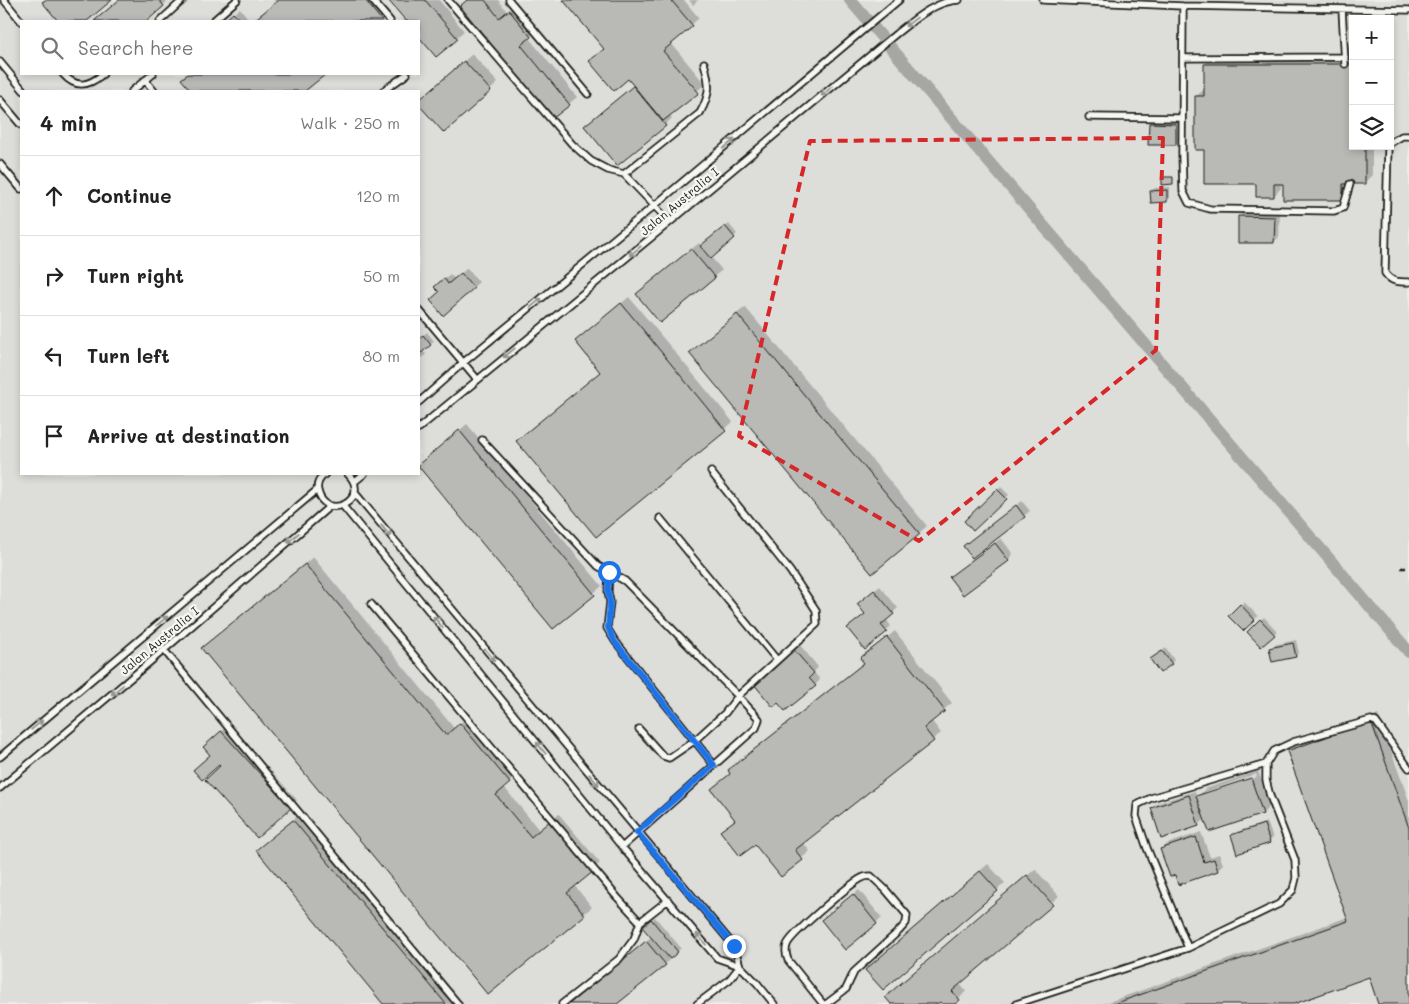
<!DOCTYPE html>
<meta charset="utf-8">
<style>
body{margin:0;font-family:Mali,sans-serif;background:#f2f2f2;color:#222}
.controls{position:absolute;right:15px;top:15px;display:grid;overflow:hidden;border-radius:0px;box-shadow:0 2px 8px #0003}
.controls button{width:45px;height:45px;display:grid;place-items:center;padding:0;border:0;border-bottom:1px solid #e0e0e0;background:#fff;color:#222;font:25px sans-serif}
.stop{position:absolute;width:15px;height:15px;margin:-11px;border:4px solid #1a73e8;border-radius:50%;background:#fff}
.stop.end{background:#1a73e8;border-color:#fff;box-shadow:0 1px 5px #0008}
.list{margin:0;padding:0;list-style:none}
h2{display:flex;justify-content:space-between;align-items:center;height:65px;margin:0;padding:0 20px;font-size:21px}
h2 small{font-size:16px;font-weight:400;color:#767676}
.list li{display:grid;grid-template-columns:32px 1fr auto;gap:15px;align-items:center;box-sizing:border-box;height:80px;padding:0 20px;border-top:1px solid #e0e0e0}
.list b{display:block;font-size:19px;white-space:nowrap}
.list em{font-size:16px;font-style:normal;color:#767676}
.icon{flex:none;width:28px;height:28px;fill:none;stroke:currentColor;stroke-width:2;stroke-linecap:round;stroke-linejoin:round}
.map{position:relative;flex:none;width:1409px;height:1004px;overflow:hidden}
.search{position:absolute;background:#fff;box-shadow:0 2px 8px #0003;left:20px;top:20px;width:400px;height:55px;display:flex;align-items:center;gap:12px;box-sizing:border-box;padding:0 18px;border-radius:0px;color:#767676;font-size:19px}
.panel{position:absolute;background:#fff;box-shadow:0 2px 8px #0003;left:20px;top:90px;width:400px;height:385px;border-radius:0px}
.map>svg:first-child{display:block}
</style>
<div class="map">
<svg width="1409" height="1004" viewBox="0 0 1409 1004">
<rect width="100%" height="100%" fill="#edede9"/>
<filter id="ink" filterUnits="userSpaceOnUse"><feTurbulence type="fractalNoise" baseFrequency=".02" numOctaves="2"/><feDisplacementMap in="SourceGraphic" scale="10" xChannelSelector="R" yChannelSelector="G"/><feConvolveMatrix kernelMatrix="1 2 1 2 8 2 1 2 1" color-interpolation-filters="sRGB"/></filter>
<g filter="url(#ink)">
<path fill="#ddddda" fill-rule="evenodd" d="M0,0H1409V1004H0ZM1353,19H1390V146H1353ZM21,21H419V74H21ZM21,91H419V474H21Z"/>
<path fill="#0003" fill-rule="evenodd" d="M119,0H169L145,21H94Z
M273,0H378L393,17L389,21H253L276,3Z
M390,0H439L464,31L436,55L419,35V21H407Z
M468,0H498L507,11L517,3L538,29L529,38L577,97L552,118Z
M564,0H684L699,18L671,43L705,84L670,115L672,118L665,125L593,119L635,85Z
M689,0H698L693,5Z
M240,8L247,17L243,21H225Z
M472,54L498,83L444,131L419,102Z
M1213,57H1353V146H1372V175L1365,182H1350V191L1343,199L1284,182H1281V188L1274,196L1257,182L1205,149L1196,96L1205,89V64Z
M189,74H325L303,91H193L183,79Z
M1153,120L1179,121V141L1176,144L1150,123Z
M1170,187V198L1167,201L1151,191L1155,188Z
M1245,211L1280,212L1279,237L1274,242L1239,217Z
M729,224L737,234L711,257L722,270L661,322L645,287L699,243L702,246Z
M467,268L479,282L443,314L440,292L441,282L450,274L455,279Z
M629,297L733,422L596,536L601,371L576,341Z
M745,307L927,526L872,572L698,346Z
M427,332L434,341L422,351L426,354L419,361V339Z
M467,424L602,586L553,627L419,465Z
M1001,487L1009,495L973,529L965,521Z
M1022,501L1030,511L973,556L965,546Z
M1001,538L1013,554L1008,560L956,572Z
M313,557L454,728L468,717L517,775L504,787L539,830L559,814L600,863L574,885L592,907L488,993L210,641Z
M880,586L898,608L886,619L891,626L886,631L849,628L866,613L864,599Z
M1244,602L1258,616L1243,630L1230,616Z
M1264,617L1277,631L1261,645L1248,632Z
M895,631L952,703L931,720L941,733L803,843L810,851L781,876L755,843L722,831L736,819L713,789L731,773L729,770L737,763L865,662L862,658Z
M1296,640L1299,653L1295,656L1271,648L1274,645Z
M800,645L818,667L814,672L820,680L815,685L760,678Z
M1166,648L1174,660L1171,663L1155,656Z
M1378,715L1409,801V1004H1380L1369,976L1290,1004H1103L1348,917L1288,751L1296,744Z
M229,724L297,800L290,807L221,766L211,754L212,740Z
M1258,771L1270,806L1263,813L1205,819L1199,825L1152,808L1158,803L1195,791L1197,797L1205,789ZM1256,774L1257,777L1205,794V792Z
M301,813L460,1004H385L257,850Z
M1267,822L1273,838L1269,842L1233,835L1236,832Z
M1201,832L1210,857L1219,854L1223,864L1217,870L1175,873L1162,849L1167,844Z
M988,864L1005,883L997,890L874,962Z
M1035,869L1059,896L959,983L966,991L959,999L953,1004H944L940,1000L935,1004H893L894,990Z
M859,890L882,918L876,923L822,920Z
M655,917L681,948L665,964L616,1004H569L652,936L647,924Z"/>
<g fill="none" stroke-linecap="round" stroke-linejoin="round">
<path stroke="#a6a6a3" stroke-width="12" d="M850,0L1409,652"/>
</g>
<path fill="#b9b9b6" stroke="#1c1c1c" d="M45,0H112L87,21H58L42,2Z
M119,0H159L164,6L147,21H94Z
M279,0H365L382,21H253Z
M388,0H425L458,39L436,57L419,37V21H406Z
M467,0H485L499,18L509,10L531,37L521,45L570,105L552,119L460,6Z
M563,0H671L693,26L663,51L699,93L663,121L628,79L614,91L589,61L604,49Z
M233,13L241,21H224Z
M464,61L491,91L444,133L419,105V100Z
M1204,64H1353V146H1365V184H1343V200H1283V184H1274V197H1256V184H1204V150H1195V96H1204Z
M188,74H326L305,91H191L181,79Z
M633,86L666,126L617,166L584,126Z
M1149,123L1176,124V145H1148Z
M1162,177H1173V184L1162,185Z
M1167,190V202L1151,203L1150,191Z
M1238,216L1275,217L1274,243H1238Z
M725,226L735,238L711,259L700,246Z
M691,249L715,278L660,323L636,294Z
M461,273L474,288L443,316L430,300L439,292L434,287L444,278L448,284Z
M621,303L726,431L596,537L516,441L600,372L575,341Z
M737,314L920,534L872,574L689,353Z
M423,335L431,345L421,353L419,351V338Z
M459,430L595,595L553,629L419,467V464Z
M997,489L1007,499L973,531L964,521Z
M1016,505L1025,517L972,558L963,546Z
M995,543L1009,561L963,595L949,577Z
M305,564L446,735L460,723L510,783L496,795L531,837L551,820L594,871L567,893L585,915L488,995L201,648Z
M874,590L894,614L881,625L887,632L865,650L847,628L865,614L857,604Z
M1240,604L1255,620L1243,631L1228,616Z
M1260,619L1275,635L1261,647L1247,632Z
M887,637L945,711L924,728L934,741L795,850L803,860L781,877L755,845L740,856L720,831L735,820L711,789L730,774L728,770L864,663L860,658Z
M1293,643L1296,657L1272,662L1269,648Z
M794,650L814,673L809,678L816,686L785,711L778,703L773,707L753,683Z
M1162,651L1172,664L1160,673L1150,659Z
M1371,721L1409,828V1004H1378L1369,977L1294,1004H1114L1348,921L1287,751Z
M221,731L291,808L257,838L205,780L220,766L219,765L202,780L193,770L210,755L203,747Z
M1251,778L1263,814L1209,832L1196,796Z
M1189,795L1199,826L1161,839L1151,808Z
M293,820L446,1004H383L256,850Z
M1264,824L1270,843L1237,854L1231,835Z
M1196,837L1204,862L1214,859L1218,871L1178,885L1175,875L1170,877L1160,849Z
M980,871L998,891L883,990L865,970Z
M1027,875L1053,905L952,991L960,1000L955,1004H942L940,1002L937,1004H891L885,997Z
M853,894L877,924L845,950L821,920Z
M651,919L678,952L670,959L642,927Z
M646,941L666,965L617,1004H569Z"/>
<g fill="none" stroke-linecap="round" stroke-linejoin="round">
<g stroke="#1c1c1c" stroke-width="9">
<path id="lane" d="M4,0L21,21
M372,0L390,21
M448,0L572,144L591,161L608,170L624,174L670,222
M509,0L588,94
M1043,0L1183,6L1409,10
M1183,6L1182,154L1183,191L1189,203L1210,209L1334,211L1343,208L1350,184
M1342,9L1345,64
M160,21L183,0
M213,21L237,0
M1183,58L1345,57
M0,62L24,91
M63,74C76,89 89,86 103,74
M145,80L154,91
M132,91L153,74
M383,91L407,74
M0,100L21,125
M1089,117L1182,118
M1390,143L1402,136H1409
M1388,146L1385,273C1391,282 1398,282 1409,282
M0,164L21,189
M624,174L700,113C711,93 710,84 704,63
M419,310L477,379
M419,402L464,362L654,206L899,0
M419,428L670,222L897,33C915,19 935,1 959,0
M482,440L598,566L625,581L631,587L738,696L759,719L756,728L622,847
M325,474C320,478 316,484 318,491C325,523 373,499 348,474
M354,482L364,474
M355,493L734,946L740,966
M343,506L622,847L717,958L740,966L757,983L774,1004
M660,518L777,660
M609,572L608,592L610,602L607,628L615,641L714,765
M371,604L617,897L640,922
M164,650L458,1004
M639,729L663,756L669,758L694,741L725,713L738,696L817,624L816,610L790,571L711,472
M0,757L317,490
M0,788L164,650L330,506
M1188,948L1147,848L1136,816L1137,805L1151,798L1266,764
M562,1004L619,959L634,939L640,922L668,900
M697,1004L729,980L740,966
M823,1004L788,960C786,955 785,950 787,945C790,935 848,886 860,879C863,877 867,876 871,876L885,889L907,915L906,923L899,931L854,972L846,989L826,1004
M1016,1004L1188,948L1279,904L1293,890L1296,878L1295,860L1270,796L1266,780V764L1274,751L1293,742L1371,720L1376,722L1409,768"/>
</g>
<path stroke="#1c1c1c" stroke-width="2.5" stroke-dasharray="5 4" stroke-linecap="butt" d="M1401,568H1409"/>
<use href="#lane" stroke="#f6f6f2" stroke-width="5.5"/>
</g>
<defs><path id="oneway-shaft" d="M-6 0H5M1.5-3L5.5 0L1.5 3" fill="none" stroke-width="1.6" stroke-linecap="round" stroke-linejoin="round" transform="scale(1.25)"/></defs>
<g stroke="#949492">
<use href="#oneway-shaft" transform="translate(911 22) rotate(143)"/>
<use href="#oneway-shaft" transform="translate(827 91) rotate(140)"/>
<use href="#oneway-shaft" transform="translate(729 144) rotate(-40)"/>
<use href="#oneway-shaft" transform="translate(635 251) rotate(141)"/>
<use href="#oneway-shaft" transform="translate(536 303) rotate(-39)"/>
<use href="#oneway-shaft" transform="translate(509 353) rotate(141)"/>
<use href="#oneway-shaft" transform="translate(386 531) rotate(50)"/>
<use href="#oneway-shaft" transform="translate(293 538) rotate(139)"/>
<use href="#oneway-shaft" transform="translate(162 621) rotate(-40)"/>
<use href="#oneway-shaft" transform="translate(438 622) rotate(-129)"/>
<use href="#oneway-shaft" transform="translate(490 655) rotate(50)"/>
<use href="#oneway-shaft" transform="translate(117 690) rotate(140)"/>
<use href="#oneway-shaft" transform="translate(37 725) rotate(-40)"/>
<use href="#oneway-shaft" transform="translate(541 748) rotate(-129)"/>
<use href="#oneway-shaft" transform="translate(594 780) rotate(50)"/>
<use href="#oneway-shaft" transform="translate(701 939) rotate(-131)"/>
</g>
</g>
<g fill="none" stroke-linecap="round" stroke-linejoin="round" filter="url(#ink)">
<path stroke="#1a73e8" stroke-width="6" d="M609,572L608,592L610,602L608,628L615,642L714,765L637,832L734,946"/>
</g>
<path fill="none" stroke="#d62828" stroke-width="4" stroke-dasharray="10 6" stroke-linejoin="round" d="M1163,138L1156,350L919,541L739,436L810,141Z"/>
<g text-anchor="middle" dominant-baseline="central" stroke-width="4.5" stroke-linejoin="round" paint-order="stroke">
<g font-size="12" fill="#1c1c1c" stroke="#f6f6f2">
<text transform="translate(679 201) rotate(-40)">Jalan Australia I</text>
<text transform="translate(159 640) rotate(-40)">Jalan Australia I</text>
</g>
</g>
</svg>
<div class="controls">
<button>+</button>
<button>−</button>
<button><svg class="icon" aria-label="layers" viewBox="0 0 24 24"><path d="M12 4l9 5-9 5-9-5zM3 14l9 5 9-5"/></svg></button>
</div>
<div class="stop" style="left:609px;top:572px"></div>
<div class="stop end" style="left:734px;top:946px"></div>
<div class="search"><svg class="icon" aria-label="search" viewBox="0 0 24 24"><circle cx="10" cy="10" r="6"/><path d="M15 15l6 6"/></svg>Search here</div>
<section class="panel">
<h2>4 min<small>Walk · 250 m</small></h2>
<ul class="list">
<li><svg class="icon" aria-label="ahead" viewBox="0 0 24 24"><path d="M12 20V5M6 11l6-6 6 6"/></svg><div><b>Continue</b></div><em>120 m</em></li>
<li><svg class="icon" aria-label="right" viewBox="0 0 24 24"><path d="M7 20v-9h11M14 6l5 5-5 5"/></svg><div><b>Turn right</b></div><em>50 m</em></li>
<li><svg class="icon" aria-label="left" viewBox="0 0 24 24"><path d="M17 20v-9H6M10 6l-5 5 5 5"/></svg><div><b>Turn left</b></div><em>80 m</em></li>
<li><svg class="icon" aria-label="arrive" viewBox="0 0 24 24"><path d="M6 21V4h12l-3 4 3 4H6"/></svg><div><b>Arrive at destination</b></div></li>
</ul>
</section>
</div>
